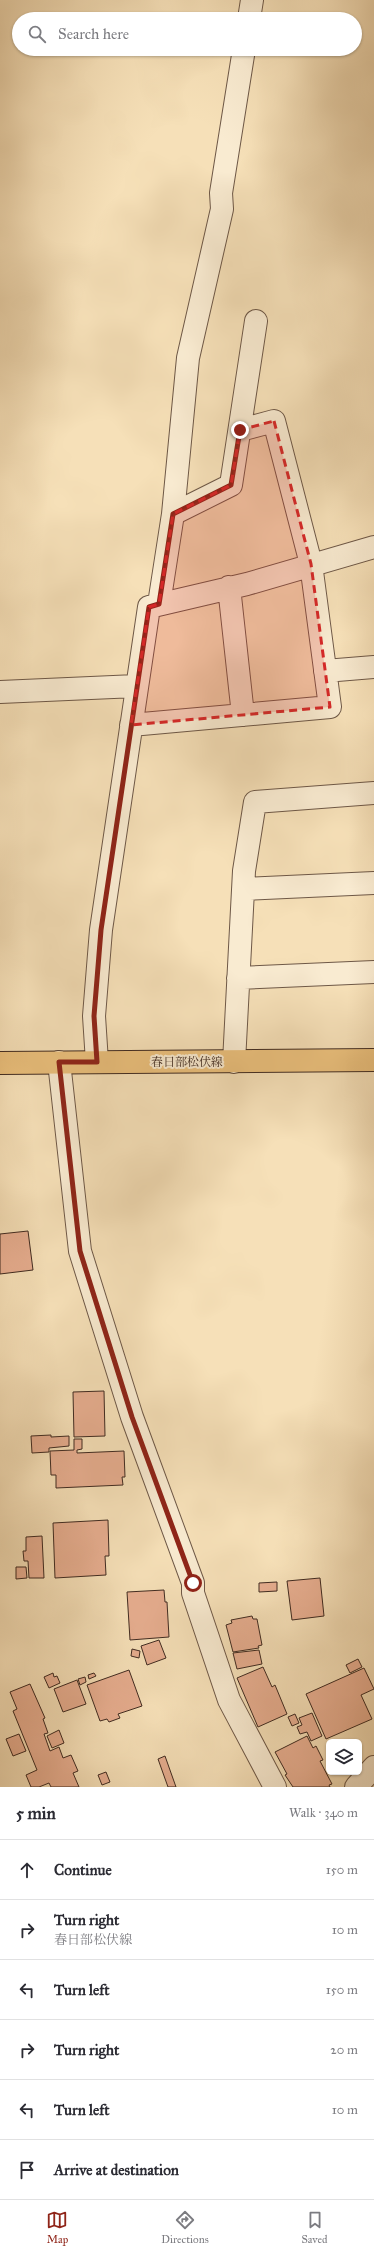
<!DOCTYPE html>
<meta charset="utf-8">
<style>
body{margin:0;font-family:"IM FELL Great Primer","Noto Serif JP",serif;background:#f2f2f3;color:#2b2b33}
.controls{position:absolute;right:12px;bottom:12px;display:grid;overflow:hidden;border-radius:6px;box-shadow:0 1px 3px #0004}
.controls button{width:36px;height:36px;display:grid;place-items:center;padding:0;border:0;border-bottom:1px solid #e1e1e2;background:#fff;color:#2b2b33;font:20px sans-serif}
.stop{position:absolute;width:12px;height:12px;margin:-9px;border:3px solid #8f2418;border-radius:50%;background:#fff}
.stop.end{background:#8f2418;border-color:#fff;box-shadow:0 1px 4px #0008}
.list{margin:0;padding:0;list-style:none}
h2{display:flex;justify-content:space-between;align-items:center;height:52px;margin:0;padding:0 16px;font-size:17px}
h2 small{font-size:13px;font-weight:400;color:#7c7c81}
.list li{display:grid;grid-template-columns:26px 1fr auto;gap:12px;align-items:center;box-sizing:border-box;height:60px;padding:0 16px;border-top:1px solid #e1e1e2}
.list b{display:block;font-size:15px;white-space:nowrap}
.list p{margin:0;font-size:13px;white-space:nowrap;color:#7c7c81}
.list em{font-size:13px;font-style:normal;color:#7c7c81}
.icon{flex:none;width:22px;height:22px;fill:none;stroke:currentColor;stroke-width:2;stroke-linecap:round;stroke-linejoin:round}
.map{position:relative;flex:none;width:374px;height:1787px;overflow:hidden}
.search{position:absolute;background:#fff;box-shadow:0 1px 3px #0004;left:12px;right:12px;top:12px;height:44px;display:flex;align-items:center;gap:10px;box-sizing:border-box;padding:0 14px;border-radius:22px;color:#7c7c81;font-size:15px}
.sheet{height:412px;background:#fff}
nav{display:flex;justify-content:space-around;align-items:center;box-sizing:border-box;height:56px;border-top:1px solid #e1e1e2;background:#fff;font-size:11px;color:#7c7c81}
nav a{display:grid;justify-items:center;gap:2px}
nav .on{color:#8f2418}
.map>svg:first-child{display:block}
</style>
<div class="map">
<svg width="374" height="1787" viewBox="0 0 374 1787">
<rect width="100%" height="100%" fill="#f6e0b8"/>
<filter id="stains"><feTurbulence type="fractalNoise" baseFrequency=".005" numOctaves="4"/><feColorMatrix values="0 0 0 0 .2 0 0 0 0 .09 0 0 0 0 .02 0 0 0 .5 -.17"/></filter>
<radialGradient id="worn" r=".72"><stop offset=".6" stop-color="#630" stop-opacity="0"/><stop offset="1" stop-color="#630" stop-opacity=".3"/></radialGradient>
<path fill="#e7ae90" stroke="#402b21" d="M28,1231L33,1270L0,1274V1234Z
M104,1391L105,1436L74,1437L73,1392Z
M51,1435V1437L69,1436V1446L49,1448V1452L32,1453L31,1436Z
M74,1439H82V1449L77,1450V1453L124,1451L125,1477H122L123,1485L56,1488V1475H51L50,1451L74,1450Z
M108,1520L109,1556H105L106,1575L55,1578L53,1523Z
M42,1536L44,1578H29L28,1561H24L23,1551H26V1537Z
M16,1567H26L27,1578L16,1579Z
M320,1578L324,1616L292,1620L287,1581Z
M277,1582V1591L259,1592V1583Z
M164,1590L165,1602H167L169,1637L130,1640L127,1592Z
M252,1616L253,1619H257L262,1645L258,1646L259,1648L233,1652L226,1625L232,1623L231,1620Z
M159,1640L166,1658L147,1665L141,1646Z
M132,1649L140,1651L139,1658L131,1656Z
M259,1650L262,1664L237,1669L233,1653Z
M358,1659L362,1667L350,1673L346,1665Z
M263,1667L272,1687L275,1685L287,1714L258,1727L237,1678Z
M364,1668L374,1689L361,1695L372,1719L326,1739L306,1694Z
M129,1670L142,1706L118,1714L120,1718L109,1722L107,1719L100,1721L87,1685Z
M53,1673L54,1677L57,1676L60,1683L49,1688L44,1677Z
M94,1673L96,1676L89,1679L88,1675Z
M85,1677L86,1682L80,1685L78,1679Z
M77,1680L86,1704L63,1712L54,1689Z
M30,1684L45,1718L43,1719L48,1733L44,1734L50,1751L59,1747L63,1758L71,1755L78,1771L73,1773L79,1787H51L49,1783L39,1787H31L26,1775L37,1770L13,1711L17,1709L10,1692Z
M312,1713L322,1736L311,1741L307,1732L300,1734L297,1727L302,1725L299,1718Z
M295,1714L299,1723L292,1726L288,1717Z
M59,1730L64,1743L52,1748L47,1736Z
M19,1734L26,1751L13,1756L6,1739Z
M307,1736L313,1748L316,1746L323,1760L320,1761L332,1784L329,1785L330,1787H293L285,1775L287,1774L275,1752Z
M165,1756L176,1787H168L158,1759Z
M106,1772L110,1782L102,1785L98,1775Z"/>
<g fill="none" stroke-linecap="round" stroke-linejoin="round">
<g stroke="#6e5847" stroke-width="24">
<path id="minor" d="M249,19L252,0
M173,514L188,358L222,209L221,193L244,49
M229,587L243,715
M159,604L173,514L231,485L256,321
M325,671L374,667
M0,692L136,686
M131,725L330,707L311,564L274,421L240,430
M243,889L374,883
M238,978L374,972
M59,1062L80,1251L132,1417L193,1583V1593L229,1700L275,1787
M97,1062L94,1016L101,930L149,607L247,584L374,547
M234,1062L244,871L255,802L374,793
M356,1787L374,1767"/>
</g>
<g stroke="#402b21" stroke-width="24">
<path id="major" d="M0,1063L374,1060"/>
</g>
<use href="#minor" stroke="#f9ebd1" stroke-width="22"/>
<use href="#major" stroke="#ebc07c" stroke-width="22"/>
</g>
<g fill="none" stroke-linecap="round" stroke-linejoin="round">
<path stroke="#8f2418" stroke-width="5" d="M193,1583L132,1417L80,1251L59,1062H97L94,1016L101,930L149,607L159,604L173,514L231,485L240,430"/>
</g>
<path fill="#d62828" fill-opacity="0.2" stroke="#d62828" stroke-width="3" stroke-dasharray="8 5" stroke-linejoin="round" d="M274,421L311,564L330,707L131,725L149,607L159,604L173,514L231,485L240,430Z"/>
<g text-anchor="middle" dominant-baseline="central" stroke-width="4" stroke-linejoin="round" paint-order="stroke">
<g font-size="12" fill="#402b21" stroke="#f9ebd1">
<text x="187" y="1062">春日部松伏線</text>
</g>
</g>
<rect width="100%" height="100%" filter="url(#stains)"/>
<rect width="100%" height="100%" fill="url(#worn)"/>
</svg>
<div class="controls">
<button><svg class="icon" aria-label="layers" viewBox="0 0 24 24"><path d="M12 4l9 5-9 5-9-5zM3 14l9 5 9-5"/></svg></button>
</div>
<div class="stop" style="left:193px;top:1583px"></div>
<div class="stop end" style="left:240px;top:430px"></div>
<div class="search"><svg class="icon" aria-label="search" viewBox="0 0 24 24"><circle cx="10" cy="10" r="6"/><path d="M15 15l6 6"/></svg>Search here</div>
</div>
<section class="sheet">
<h2>5 min<small>Walk · 340 m</small></h2>
<ul class="list">
<li><svg class="icon" aria-label="ahead" viewBox="0 0 24 24"><path d="M12 20V5M6 11l6-6 6 6"/></svg><div><b>Continue</b></div><em>150 m</em></li>
<li><svg class="icon" aria-label="right" viewBox="0 0 24 24"><path d="M7 20v-9h11M14 6l5 5-5 5"/></svg><div><b>Turn right</b><p>春日部松伏線</p></div><em>10 m</em></li>
<li><svg class="icon" aria-label="left" viewBox="0 0 24 24"><path d="M17 20v-9H6M10 6l-5 5 5 5"/></svg><div><b>Turn left</b></div><em>150 m</em></li>
<li><svg class="icon" aria-label="right" viewBox="0 0 24 24"><path d="M7 20v-9h11M14 6l5 5-5 5"/></svg><div><b>Turn right</b></div><em>20 m</em></li>
<li><svg class="icon" aria-label="left" viewBox="0 0 24 24"><path d="M17 20v-9H6M10 6l-5 5 5 5"/></svg><div><b>Turn left</b></div><em>10 m</em></li>
<li><svg class="icon" aria-label="arrive" viewBox="0 0 24 24"><path d="M6 21V4h12l-3 4 3 4H6"/></svg><div><b>Arrive at destination</b></div></li>
</ul>
</section>
<nav>
<a class="on"><svg class="icon" aria-label="map" viewBox="0 0 24 24"><path d="M3 6l6-2 6 2 6-2v14l-6 2-6-2-6 2zM9 4v14M15 6v14"/></svg>Map</a>
<a><svg class="icon" aria-label="directions" viewBox="0 0 24 24"><path d="M12 3l9 9-9 9-9-9zM9 14v-3h6M13 9l2 2-2 2"/></svg>Directions</a>
<a><svg class="icon" aria-label="saved" viewBox="0 0 24 24"><path d="M7 4h10v16l-5-4-5 4z"/></svg>Saved</a>
</nav>
